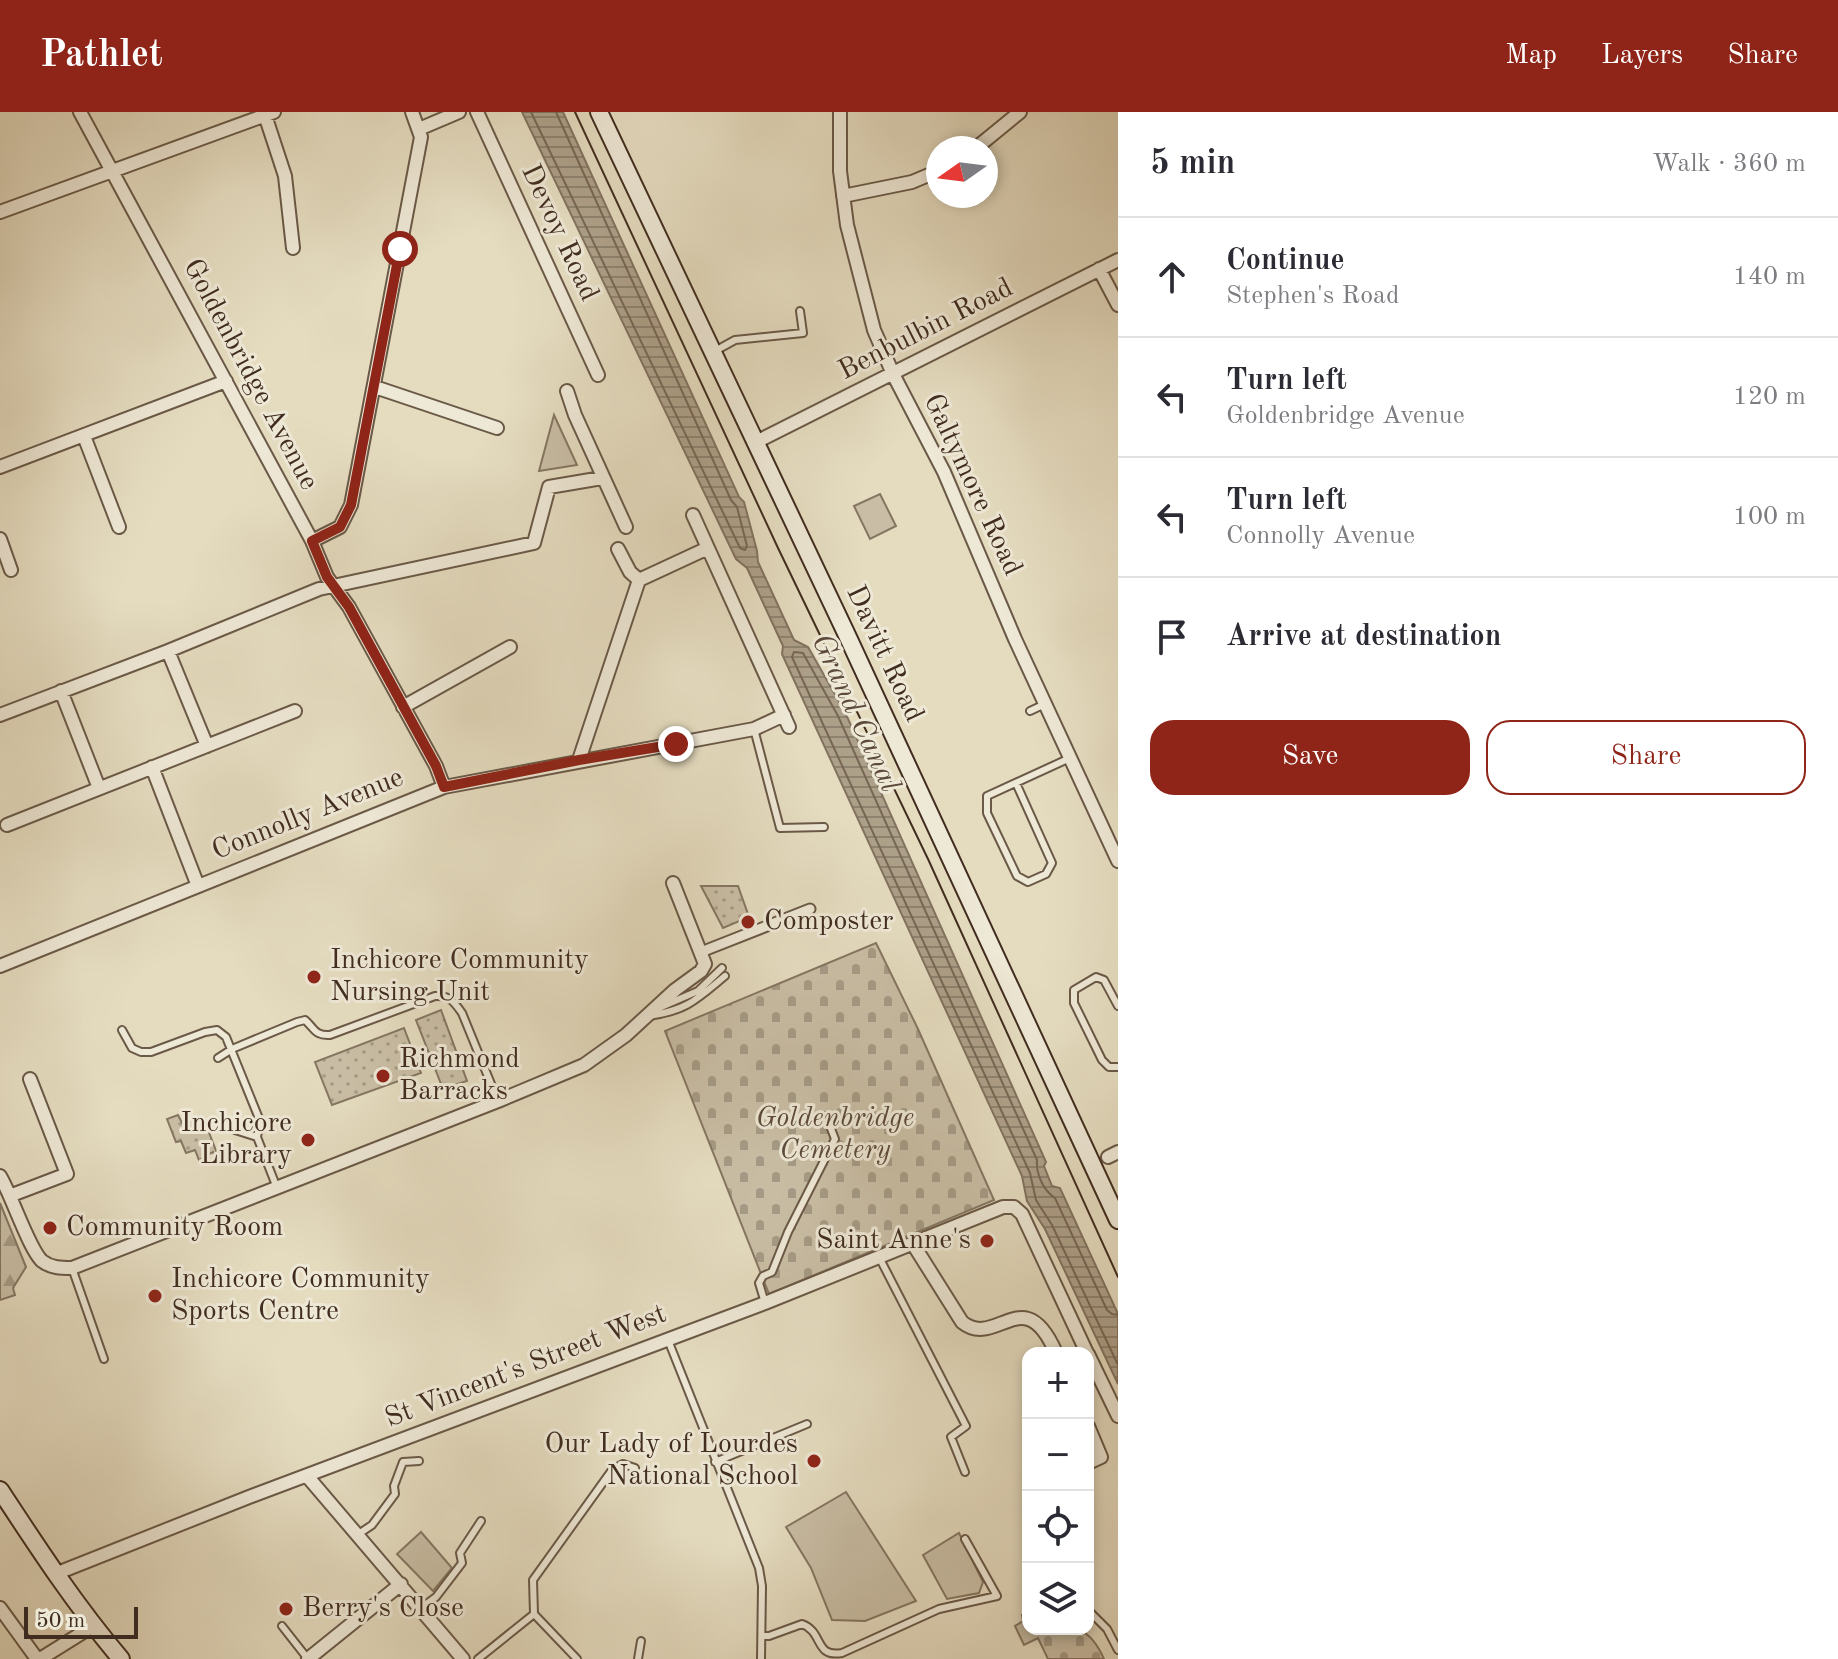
<!DOCTYPE html>
<meta charset="utf-8">
<style>
body{margin:0;font-family:"Old Standard TT",serif;background:#f2f2f3;color:#2b2b33}
.controls{position:absolute;right:24px;bottom:24px;display:grid;overflow:hidden;border-radius:16px;box-shadow:0 4px 12px #0003}
.controls button{width:72px;height:72px;display:grid;place-items:center;padding:0;border:0;border-bottom:2px solid #e1e1e2;background:#fff;color:#2b2b33;font:40px sans-serif}
.compass{position:absolute;left:926px;top:24px;width:72px;height:72px;border-radius:50%;background:#fff;box-shadow:0 4px 12px #0003;rotate:256deg}
.scale{position:absolute;left:24px;bottom:20px;width:114px;box-sizing:border-box;padding-left:8px;border:4px solid #412d1f;border-top:0;font-size:22px;line-height:28px;white-space:nowrap;color:#412d1f;-webkit-text-stroke:6px #eee8d6;paint-order:stroke}
.stop{position:absolute;width:24px;height:24px;margin:-18px;border:6px solid #8f2418;border-radius:50%;background:#fff}
.stop.end{background:#8f2418;border-color:#fff;box-shadow:0 2px 8px #0008}
.list{margin:0;padding:0;list-style:none}
h2{display:flex;justify-content:space-between;align-items:center;height:104px;margin:0;padding:0 32px;font-size:34px}
h2 small{font-size:26px;font-weight:400;color:#7c7c81}
.list li{display:grid;grid-template-columns:52px 1fr auto;gap:24px;align-items:center;box-sizing:border-box;height:120px;padding:0 32px;border-top:2px solid #e1e1e2}
.list b{display:block;font-size:30px;white-space:nowrap}
.list p{margin:0;font-size:26px;white-space:nowrap;color:#7c7c81}
.list em{font-size:26px;font-style:normal;color:#7c7c81}
.actions{display:flex;gap:16px;padding:24px 32px}
.actions a{flex:1;padding:18px 0;border:2px solid #8f2418;border-radius:24px;text-align:center;font-size:28px;color:#8f2418}
.actions .main{background:#8f2418;color:#fff}
.icon{flex:none;width:44px;height:44px;fill:none;stroke:currentColor;stroke-width:2;stroke-linecap:round;stroke-linejoin:round}
.map{position:relative;flex:none;width:1118px;height:1547px;overflow:hidden}
header{display:flex;align-items:center;gap:48px;box-sizing:border-box;height:112px;padding:0 40px;background:#8f2418;color:#fff}
header strong{font-size:38px}
nav{display:flex;gap:44px;margin-inline-start:auto;font-size:28px}
main{display:flex}
aside{flex:1;background:#fff}
.map>svg:first-child{display:block}
</style>
<header>
<strong>Pathlet</strong>
<nav><a>Map</a><a>Layers</a><a>Share</a></nav>
</header>
<main>
<div class="map">
<svg width="1118" height="1547" viewBox="0 0 1118 1547">
<defs>
<pattern id="forest-firs" width="22" height="20" patternUnits="userSpaceOnUse" patternTransform="scale(2)"><rect width="22" height="20" fill="#c9bea5"/><path d="M5 1l3.5 6h-7zM16 11l3.5 6h-7z" fill="#a59b86"/></pattern>
<pattern id="cemetery-stones" width="16" height="16" patternUnits="userSpaceOnUse" patternTransform="scale(2)"><rect width="16" height="16" fill="#c9bea5"/><path d="M2 7V4a2 2 0 0 1 4 0v3zM10 15v-3a2 2 0 0 1 4 0v3z" fill="#a59b86"/></pattern>
<pattern id="park-dots" width="8" height="8" patternUnits="userSpaceOnUse" patternTransform="scale(2)"><rect width="8" height="8" fill="#c9bea5"/><path d="M2 2h.1M6 6h.1" fill="none" stroke="#a59b86" stroke-width="1.8" stroke-linecap="round"/></pattern>
<pattern id="water-rules" width="6" height="5" patternUnits="userSpaceOnUse" patternTransform="scale(2)"><rect width="6" height="5" fill="#ada089"/><path d="M0 2.5h6" fill="none" stroke="#8e836f"/></pattern>
</defs>
<rect width="100%" height="100%" fill="#e5dcc0"/>
<filter id="stains"><feTurbulence type="fractalNoise" baseFrequency=".0025" numOctaves="4"/><feColorMatrix values="0 0 0 0 .2 0 0 0 0 .09 0 0 0 0 .02 0 0 0 .5 -.17"/></filter>
<radialGradient id="worn" r=".72"><stop offset=".6" stop-color="#630" stop-opacity="0"/><stop offset="1" stop-color="#630" stop-opacity=".3"/></radialGradient>
<path fill="#c9bea5" stroke="#857662" stroke-width="2" d="M554,303L577,353L539,359Z
M880,382L896,414L870,427L854,394Z
M846,1380L916,1489L865,1509L832,1508L811,1456L786,1415Z
M421,1420L452,1456L433,1479L397,1442Z
M959,1421L983,1470L979,1481L947,1487L923,1443Z"/>
<path fill="url(#forest-firs)" stroke="#857662" stroke-width="2" d="M0,1091L26,1155L13,1176L15,1183L0,1188Z"/>
<path fill="url(#cemetery-stones)" stroke="#857662" stroke-width="2" d="M876,831L918,917L994,1088L769,1182L665,919Z
M1022,1503H1028V1517C1067,1517 1086,1506 1104,1547H1048L1038,1526L1024,1533L1015,1514L1023,1509Z"/>
<path fill="url(#park-dots)" stroke="#857662" stroke-width="2" d="M701,774H738L749,805L723,816Z
M441,898L467,969L443,977L416,908Z
M404,916L421,961L332,993L315,950Z
M178,1003L182,1011L199,1004L205,1019L208,1018L218,1044L215,1045L213,1040L199,1048L195,1038L186,1041L181,1029L176,1030L167,1007Z"/>
<path fill="url(#water-rules)" stroke="#82725f" stroke-width="2" d="M522,0H563L739,385L744,390L757,439L758,450L794,528L808,535L845,600L1046,1050L1044,1054L1052,1074L1060,1076L1118,1202V1272L1045,1117L1027,1089L1022,1064L782,542L783,534L747,456L736,447Z"/>
<g fill="none" stroke-linecap="round" stroke-linejoin="round">
<path stroke="#776654" stroke-width="2" d="M531,0L740,436L745,438L747,434L737,395L731,388L556,0
M1118,1203L1112,1202L1107,1198L1055,1086C1043,1078 1036,1062 1037,1048L838,604L803,541L794,540L792,545L1030,1061L1036,1088L1052,1113L1118,1253"/>
<g stroke="#6a5947" stroke-width="10">
<path id="service" d="M715,239L735,228L803,221L800,199
M1030,599L1045,592
M754,617L780,716L824,715
M1016,671L1052,751L1046,762L1028,770L1017,764L987,701V684L1070,646
M1118,894L1104,868L1096,865L1074,878V891L1102,948L1109,955H1118
M661,895L698,879L722,856
M649,904C688,898 697,887 725,864
M122,918L132,936L141,940H151L205,920L217,918L226,925L260,1009L257,1025L277,1076
M218,946L232,937L297,910L305,908C315,917 315,924 330,923L435,884C450,883 454,890 462,901L498,989
M235,1018L257,1025
M879,1145L966,1314L951,1325L965,1360
M72,1156L104,1247
M765,1191L759,1171L763,1164L772,1160L788,1120L835,1027L826,1004
M668,1228L759,1456L762,1474L761,1547
M715,1350L807,1312
M357,1423L372,1413L395,1382L394,1374L403,1350L419,1349
M421,1496L436,1485L462,1451L460,1441L481,1409
M1088,1498L1107,1517L1118,1538
M534,1502L533,1468L612,1358L623,1352L635,1356
M282,1514L308,1547
M762,1524H769L802,1512C824,1520 814,1546 842,1541L939,1497L997,1484L965,1427
M478,1547L534,1502L577,1547
M638,1547L641,1529"/>
</g>
<g stroke="#6a5947" stroke-width="13">
<path id="pedestrian" d="M701,840L810,797"/>
</g>
<g stroke="#6a5947" stroke-width="16">
<path id="minor" d="M80,0L312,429L327,465L349,495L436,654L444,675
M264,0L285,64L293,136
M477,0L598,263
M840,0V59L847,113L874,218L893,262L944,360L1015,527L1118,749
M419,17L459,0
M976,36L1020,0
M843,84L912,70L938,59
M0,100L274,0
M1099,157L1118,193
M375,275L497,316
M567,279L575,303L626,415
M84,324L119,415
M754,331L1118,148
M0,355L226,269
M693,403L789,615
M0,427L11,458
M312,429L340,415L351,393L421,25L412,0
M618,437L630,460L639,468
M168,539L207,634
M61,579L99,676
M403,595L510,535
M0,603L168,539L319,477L534,431L549,375L602,366
M579,648L639,468L708,436
M152,655L198,774
M7,713L295,599
M0,854L444,675L754,617L784,603
M1108,1045L1118,1040
M0,1064C12,1084 29,1137 42,1149C51,1156 61,1156 72,1156L498,989L584,953L626,923L675,878L701,859L705,852L673,771
M12,1083L67,1062L30,967
M913,1132L962,1210C996,1238 1024,1167 1056,1241
M1088,1242L1118,1304
M1088,1314L1101,1345L1088,1351
M307,1364L463,1547
M55,1462L249,1385L765,1191L1003,1095H1014L1022,1102L1087,1241
M0,1496L37,1547
M40,1547L93,1514
M308,1547L401,1472"/>
</g>
<g stroke="#412d1f" stroke-width="20">
<path id="secondary" d="M599,0L846,521L1118,1108
M0,1378C38,1436 76,1494 121,1547"/>
</g>
<use href="#service" stroke="#eee8d6" stroke-width="6"/>
<use href="#pedestrian" stroke="#eee8d6" stroke-width="9"/>
<use href="#minor" stroke="#eee8d6" stroke-width="12"/>
<use href="#secondary" stroke="#eee8d6" stroke-width="16"/>
<path stroke="#412d1f" stroke-width="2" d="M575,0L778,436L928,747L1118,1165"/>
</g>
<g fill="none" stroke-linecap="round" stroke-linejoin="round">
<path stroke="#8f2418" stroke-width="10" d="M400,137L351,393L340,415L312,429L327,465L349,495L436,654L444,675L579,648L676,632"/>
</g>
<g fill="#8f2418" stroke="#eee8d6" stroke-width="3">
<circle cx="748" cy="810" r="8"/>
<circle cx="314" cy="865" r="8"/>
<circle cx="383" cy="964" r="8"/>
<circle cx="308" cy="1028" r="8"/>
<circle cx="50" cy="1116" r="8"/>
<circle cx="987" cy="1129" r="8"/>
<circle cx="155" cy="1184" r="8"/>
<circle cx="814" cy="1349" r="8"/>
<circle cx="286" cy="1497" r="8"/>
</g>
<g text-anchor="middle" dominant-baseline="central" stroke-width="6" stroke-linejoin="round" paint-order="stroke">
<g font-size="28" fill="#412d1f" stroke="#eee8d6">
<text transform="translate(559 121) rotate(65)">Devoy Road</text>
<text transform="translate(926 218) rotate(-27)">Benbulbin Road</text>
<text transform="translate(250 263) rotate(62)">Goldenbridge Avenue</text>
<text transform="translate(972 373) rotate(65)">Galtymore Road</text>
<text transform="translate(884 542) rotate(65)">Davitt Road</text>
<text transform="translate(308 703) rotate(-22)">Connolly Avenue</text>
<text transform="translate(526 1255) rotate(-21)">St Vincent's Street West</text>
</g>
<g font-size="28" fill="#412d1f" stroke="#eee8d6" text-anchor="start">
<text x="764" y="810">Composter</text>
<text x="330" y="849">Inchicore Community<tspan x="330" dy="32">Nursing Unit</tspan></text>
<text x="399" y="948">Richmond<tspan x="399" dy="32">Barracks</tspan></text>
<text x="292" y="1012" text-anchor="end">Inchicore<tspan x="292" dy="32">Library</tspan></text>
<text x="66" y="1116">Community Room</text>
<text x="971" y="1129" text-anchor="end">Saint Anne's</text>
<text x="171" y="1168">Inchicore Community<tspan x="171" dy="32">Sports Centre</tspan></text>
<text x="798" y="1333" text-anchor="end">Our Lady of Lourdes<tspan x="798" dy="32">National School</tspan></text>
<text x="302" y="1497">Berry's Close</text>
</g>
<g font-size="28" font-style="italic" fill="#5c4a3a" stroke="#eee8d6">
<text x="835" y="1007">Goldenbridge<tspan x="835" dy="32">Cemetery</tspan></text>
</g>
<g font-size="30" font-style="italic" fill="#5c4a3a" stroke="#eee8d6">
<text transform="translate(855 601) rotate(65)">Grand Canal</text>
</g>
</g>
<rect width="100%" height="100%" filter="url(#stains)"/>
<rect width="100%" height="100%" fill="url(#worn)"/>
</svg>
<div class="controls">
<button>+</button>
<button>−</button>
<button><svg class="icon" aria-label="locate" viewBox="0 0 24 24"><circle cx="12" cy="12" r="6"/><path d="M12 2v4M12 18v4M2 12h4M18 12h4"/></svg></button>
<button><svg class="icon" aria-label="layers" viewBox="0 0 24 24"><path d="M12 4l9 5-9 5-9-5zM3 14l9 5 9-5"/></svg></button>
</div>
<svg class="compass" viewBox="-18 -18 36 36"><path d="M0-13l5 13h-10z" fill="#e53935"/><path d="M0 13l5-13h-10z" fill="#7c7c81"/></svg>
<div class="scale">50 m</div>
<div class="stop" style="left:400px;top:137px"></div>
<div class="stop end" style="left:676px;top:632px"></div>
</div>
<aside>
<h2>5 min<small>Walk · 360 m</small></h2>
<ul class="list">
<li><svg class="icon" aria-label="ahead" viewBox="0 0 24 24"><path d="M12 20V5M6 11l6-6 6 6"/></svg><div><b>Continue</b><p>Stephen's Road</p></div><em>140 m</em></li>
<li><svg class="icon" aria-label="left" viewBox="0 0 24 24"><path d="M17 20v-9H6M10 6l-5 5 5 5"/></svg><div><b>Turn left</b><p>Goldenbridge Avenue</p></div><em>120 m</em></li>
<li><svg class="icon" aria-label="left" viewBox="0 0 24 24"><path d="M17 20v-9H6M10 6l-5 5 5 5"/></svg><div><b>Turn left</b><p>Connolly Avenue</p></div><em>100 m</em></li>
<li><svg class="icon" aria-label="arrive" viewBox="0 0 24 24"><path d="M6 21V4h12l-3 4 3 4H6"/></svg><div><b>Arrive at destination</b></div></li>
</ul>
<div class="actions"><a class="main">Save</a><a>Share</a></div>
</aside>
</main>
